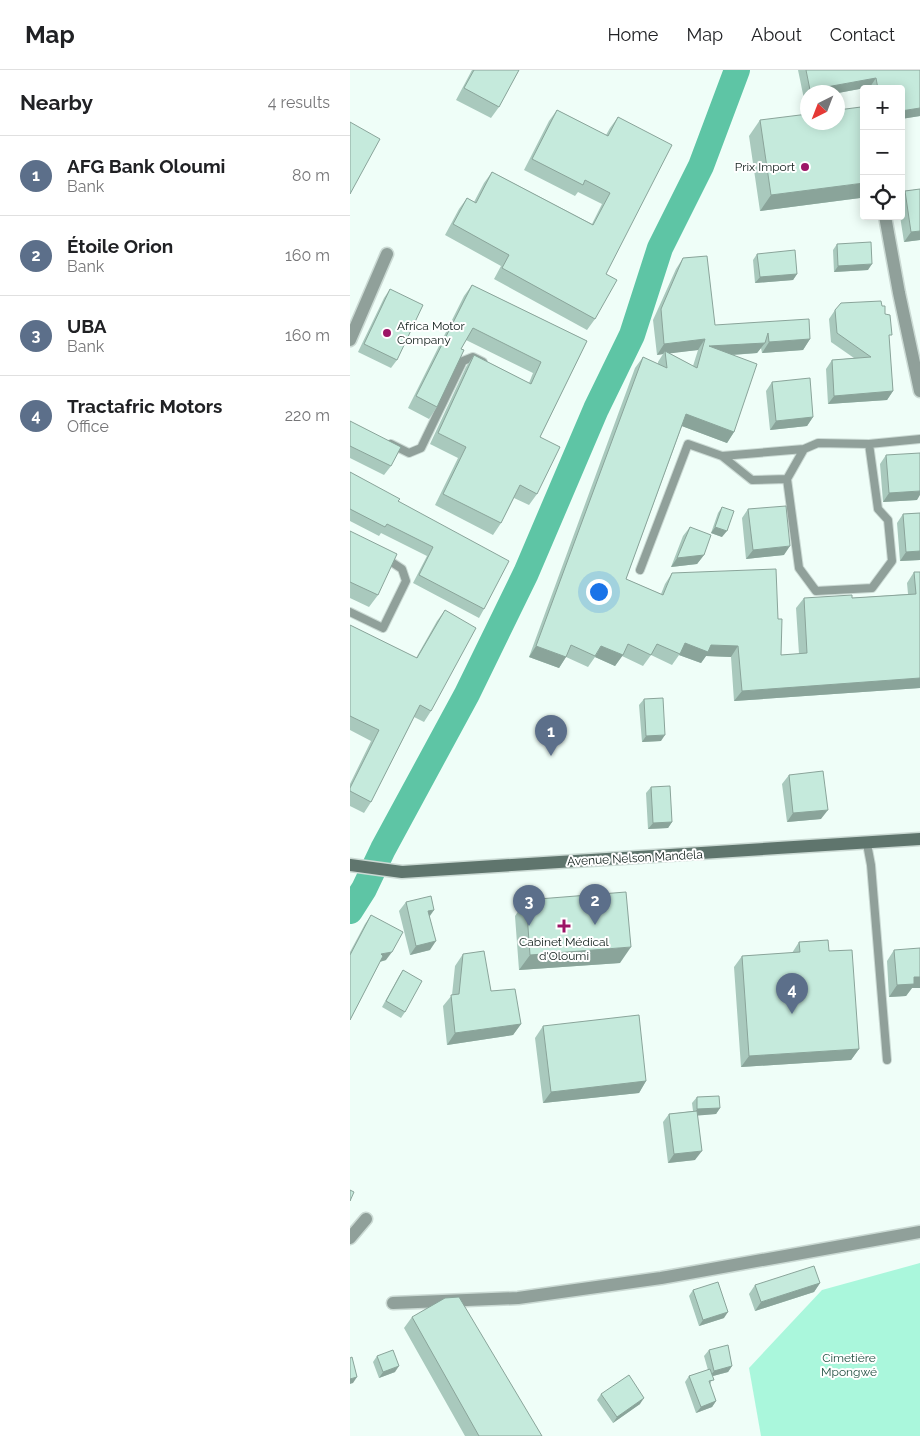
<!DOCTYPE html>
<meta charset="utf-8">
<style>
body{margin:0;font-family:Raleway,sans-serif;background:#f2f2f2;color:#202124}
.controls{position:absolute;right:15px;top:15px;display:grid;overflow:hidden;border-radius:5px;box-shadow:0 2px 12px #0003}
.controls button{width:45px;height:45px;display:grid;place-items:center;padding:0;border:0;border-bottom:1px solid #e0e0e0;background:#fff;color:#202124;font:25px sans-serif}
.compass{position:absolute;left:450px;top:15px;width:45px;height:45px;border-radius:50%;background:#fff;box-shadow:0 2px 12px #0003;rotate:222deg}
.you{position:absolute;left:248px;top:521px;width:18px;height:18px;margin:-12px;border:4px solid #fff;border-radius:50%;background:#1a73e8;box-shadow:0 0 0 8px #1a73e833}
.badge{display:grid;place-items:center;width:32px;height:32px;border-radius:50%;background:#111827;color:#fff;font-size:16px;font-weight:700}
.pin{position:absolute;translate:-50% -41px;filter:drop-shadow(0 1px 2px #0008)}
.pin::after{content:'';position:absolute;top:26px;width:18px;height:15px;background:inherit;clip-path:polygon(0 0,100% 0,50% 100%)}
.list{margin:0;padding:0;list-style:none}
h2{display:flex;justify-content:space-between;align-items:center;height:65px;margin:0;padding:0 20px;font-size:21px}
h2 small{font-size:16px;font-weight:400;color:#757577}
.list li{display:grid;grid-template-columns:32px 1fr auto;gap:15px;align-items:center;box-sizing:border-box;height:80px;padding:0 20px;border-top:1px solid #e0e0e0}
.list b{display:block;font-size:19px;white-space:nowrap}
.list p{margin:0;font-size:16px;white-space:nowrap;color:#757577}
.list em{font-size:16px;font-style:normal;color:#757577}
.icon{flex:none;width:28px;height:28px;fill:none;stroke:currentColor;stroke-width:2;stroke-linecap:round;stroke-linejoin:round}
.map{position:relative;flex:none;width:570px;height:1366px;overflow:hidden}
header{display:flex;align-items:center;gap:30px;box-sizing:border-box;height:70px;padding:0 25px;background:#fff;border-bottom:1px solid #e0e0e0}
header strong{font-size:24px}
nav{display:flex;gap:28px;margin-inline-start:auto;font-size:18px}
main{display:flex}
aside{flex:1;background:#fff}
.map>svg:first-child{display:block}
</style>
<header>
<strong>Map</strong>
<nav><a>Home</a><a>Map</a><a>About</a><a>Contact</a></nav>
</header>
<main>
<aside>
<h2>Nearby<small>4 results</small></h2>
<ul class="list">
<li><span class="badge" style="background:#5c6f8a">1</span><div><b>AFG Bank Oloumi</b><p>Bank</p></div><em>80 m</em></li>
<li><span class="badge" style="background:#5c6f8a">2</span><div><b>Étoile Orion</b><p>Bank</p></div><em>160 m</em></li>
<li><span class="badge" style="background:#5c6f8a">3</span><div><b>UBA</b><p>Bank</p></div><em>160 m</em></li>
<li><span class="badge" style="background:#5c6f8a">4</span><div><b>Tractafric Motors</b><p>Office</p></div><em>220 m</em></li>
</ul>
</aside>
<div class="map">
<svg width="570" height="1366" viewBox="0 0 570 1366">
<rect width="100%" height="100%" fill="#effef8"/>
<path fill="#aaf7dc" d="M570,1193V1366H411L399,1298L472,1220Z"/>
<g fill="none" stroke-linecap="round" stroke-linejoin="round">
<path stroke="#5ec5a5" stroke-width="26" d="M0,841L14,819L33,779L117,624L176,503L246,339L282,265L310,178L351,96L387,0"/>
<g stroke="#cbdad4" stroke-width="10">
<path id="lane" d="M41,374L59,383L71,378L113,291L123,287L133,292
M372,386L454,379
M437,409L449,498L466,521L522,518L542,491L538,450L528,439L519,374
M290,500L338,374L372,386L402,410L437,409L454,379L468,373L519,374L570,369
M0,542L33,558L56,511L52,499L34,487
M517,774L521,795L537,990"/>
</g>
<g stroke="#cbdad4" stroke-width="15">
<path id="street" d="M535,146L549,223L570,321
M0,270L37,184
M0,1168L16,1149
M43,1233L168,1228L311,1208L570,1162"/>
</g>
<g stroke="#cbdad4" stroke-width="15">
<path id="secondary" d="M0,795L52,802L570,769"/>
</g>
<use href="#lane" stroke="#90a09a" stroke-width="8"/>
<use href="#street" stroke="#90a09a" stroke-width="12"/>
<use href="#secondary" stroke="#5f756d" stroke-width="12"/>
</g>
<path fill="#a9c9bd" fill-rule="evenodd" d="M122,0H169L149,37L141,48L106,30Z
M448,0H570V46L551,49V19H520V17L488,23L458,22V28L454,29Z
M207,40L256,65L260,58L268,47L256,204L245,249L237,260L144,209L151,196L95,165L109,139L117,128L124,132L134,113L142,102L242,154L252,134L228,122L225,126L174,100L199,51Z
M410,50L510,128L410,141L399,66Z
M570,119V170L554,172L550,146H551V127L555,121Z
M487,174L518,200L484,202L483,180Z
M407,184L447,204L443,210L405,213L403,190Z
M333,188L365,255L460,269L453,280L412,283L411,278L407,283L383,285L384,362L377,373L332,356L276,509L311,524L315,514L322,503L428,549L431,585L449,584L446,538L454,528H502L558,524L557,513L564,502H570V618L384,631L381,587L356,586L351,593L329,585L322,595L301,585L293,596L272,586L265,596L245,587L238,597L216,587L209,598L179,587L285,298L293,287L308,294V292L313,284L307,285L303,250L326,199ZM348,280L343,296L319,283Z
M122,215L237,271L190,367L187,424L179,435L164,428L151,453L143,465L85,435L108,388L80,374L116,297L124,285L179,313L183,303L116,270L111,279L87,337L79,349L58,338L114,226Z
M40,219L47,290L41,298L8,282L34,228Z
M532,236L535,244L539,269L543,321L537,330L478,334L476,299L482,290L504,288L481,272L479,249L485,240Z
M422,312L463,347L457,356L420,360L416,321Z
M0,351L41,396L34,405L0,388Z
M536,385L567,430L533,432L530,394Z
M0,402L48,431L134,539L129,548L63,513L77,486L31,463L29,466L0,451Z
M372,437V467L361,463L368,443Z
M398,439L434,485L396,489L392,448Z
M570,443V490L550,491L547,453L553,444Z
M340,457L354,485L347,494L321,497L333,466Z
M0,461L28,525L19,537L0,528Z
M95,540L81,641L74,652L64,647L21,732L14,743L0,736V714L21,671L0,660V555L66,588L87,551Z
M294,629L311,671L292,672L289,635Z
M439,705L471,749L437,752L432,714Z
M301,717L322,752L318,758L298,759L296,723Z
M176,830L270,893L169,900L165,846Z
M56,832L84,840L80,846V880L60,885L49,841Z
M21,845L36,890L30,892L0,950V882L15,854Z
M449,872L479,881L509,979L501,990L391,997L384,897L392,886L442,883Z
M544,880L562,918L556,926L539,927L537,891Z
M113,884L141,921L171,954L163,965L97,975L93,936L102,925L105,896Z
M53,900L55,942L51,948L32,937L49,906Z
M193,956L296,1011L289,1023L193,1033L185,968Z
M347,1027L370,1038L366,1044L347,1045L345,1090L318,1093L313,1052L319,1044L343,1041L342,1033Z
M470,1213L464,1222L405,1241L399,1224L405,1215Z
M343,1220L374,1248L349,1256L339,1226Z
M62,1247L192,1366H115L54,1258Z
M359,1280L382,1296L378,1302L363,1306L360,1315L366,1331L362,1337L346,1343L335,1312L339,1306L358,1300L354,1286Z
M27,1286L45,1302L29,1308L23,1292Z
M251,1324L290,1334L263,1353L247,1330Z"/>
<path fill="#8aa49a" d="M526,8L520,17L488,23L458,22L460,20Z
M458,23V28L454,29Z
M570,38V46L551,49V41Z
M514,113V122L510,128L410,141L421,125Z
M570,161V170L554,172L561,162Z
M522,194L518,200L484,202L488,196Z
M447,204L443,210L405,213L410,207Z
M355,269L348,280L315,284V281L313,284L307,285L314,274Z
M460,269L453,280L412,283L419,272Z
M415,273L407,283L351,287L359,276Z
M543,321L537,330L478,334L484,326Z
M336,344L384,362L377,373L329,355Z
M463,347L457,356L420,360L426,351Z
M570,421V425L567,430L533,432L539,423Z
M365,457L377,461L372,467L361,463Z
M440,476L434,485L396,489L403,480Z
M570,481V490L550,491L556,482Z
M354,485L347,494L321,497L327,488Z
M335,573L361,575L388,576L381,587L356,586L351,593L329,585Z
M186,576L216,587L209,598L179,587Z
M251,576L273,585L265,596L245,587Z
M570,608V618L384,631L392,621Z
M315,665L311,671L292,672L296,666Z
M478,740L471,749L437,752L443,743Z
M322,752L318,758L298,759L303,753Z
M84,840L78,848V841Z
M86,871L80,880L60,885L66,876Z
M281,877L270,893L169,900L180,885Z
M42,882L36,890L25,893L31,884Z
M564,907H570V918H562L556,926L539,927L547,915Z
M171,954L163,965L97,975L105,963Z
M509,979L501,990L391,997L399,986Z
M296,1011L289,1023L193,1033L201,1022Z
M370,1038L366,1044L343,1046L347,1039Z
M352,1081L345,1090L318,1093L324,1084Z
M470,1213L464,1222L405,1241L411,1232Z
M378,1242L374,1248L349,1256L353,1250Z
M49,1296L45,1302L29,1308L33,1302Z
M382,1296L378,1302L359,1307L364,1301Z
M7,1307L3,1313L0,1314V1309Z
M294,1328L290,1334L263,1353L267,1347Z
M366,1331L362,1337L346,1343L351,1337Z"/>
<path fill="#c5eadc" stroke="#8aa49a" d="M124,0H169L149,37L114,18Z
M456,0H570V38L551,41V19H528L526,8L460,20Z
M511,37L514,60V113L421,125L410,50L458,44V52H488V40Z
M207,40L258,66L268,47L322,75L256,204L267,210L245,249L152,198L159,185L103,154L117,128L126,133L142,102L243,155L260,123L235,110L233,115L182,89Z
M0,52L30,69L0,124Z
M570,119V161L561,162L555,121Z
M521,172L522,194L488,196L487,174Z
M445,180L447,204L410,207L407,184Z
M357,186L365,255L459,249L460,269L419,272L418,263L415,273L359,276L407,294L384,362L336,344L276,509L313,525L322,503L426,499L428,549H432L431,585L457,583L454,528L502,525V528L566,524L564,502H570V608L392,621L388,576L361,575L358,582L335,573L330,584L307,574L301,585L278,574L273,585L251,576L245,586L221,575L216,587L186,576L293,287L317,298L315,281L347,298L355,269L314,274L311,239L333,188Z
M122,215L237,271L190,367L210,377L187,424L170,415L151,453L93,424L116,377L88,363L124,285L181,314L191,292L123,258L111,279L114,280L87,337L66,326Z
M40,219L73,235L47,290L14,274Z
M531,231L532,236H535V244L540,245L542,265H539L543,321L484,326L482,290L521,287L487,263L485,240L491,233Z
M460,308L463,347L426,351L422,312Z
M0,351L51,377L41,396L0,376Z
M570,383V421L539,423L536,385Z
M0,402L50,429L48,431L159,491L134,539L69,505L83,477L37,454L35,457L0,439Z
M436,436L440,476L403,480L398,439Z
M372,437L384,441L377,461L365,457Z
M570,443V481L556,482L553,444Z
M340,457L361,465L354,485L327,488Z
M0,461L47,484L28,525L0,512Z
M95,540L126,558L81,641L70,635L21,732L0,721V718L29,660L0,646V555L67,588Z
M313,628L315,665L296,666L294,629Z
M473,701L478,740L443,743L439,705Z
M320,716L322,752L303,753L301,717Z
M276,822L281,877L180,885L176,830Z
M81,826L84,840L78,841L86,871L66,876L56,832Z
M21,845L53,862L42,882L31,884L33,886L0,950V885Z
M478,870L479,881L502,880L509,979L399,986L392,886L450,882L449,872Z
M570,878V907H564V914L547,915L544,880Z
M134,881L141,921L165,919L171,954L105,963L101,925L109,924L113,884Z
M53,900L72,911L55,942L36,931Z
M289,945L296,1011L201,1022L193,956Z
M369,1026L370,1038L347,1039V1027Z
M347,1041L352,1081L324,1084L319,1044Z
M0,1120L4,1122L0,1131Z
M464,1196L470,1213L411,1232L405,1215Z
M368,1212L378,1242L353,1250L343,1220Z
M109,1227L192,1366H129L62,1247L95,1228Z
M378,1275L382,1296L364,1301L359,1280Z
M43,1280L49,1296L33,1302L27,1286Z
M2,1287L7,1307L0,1309V1288Z
M360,1299L364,1310L359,1311L366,1331L351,1337L339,1306Z
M279,1305L294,1328L267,1347L251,1324Z"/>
<g fill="#9c1566" stroke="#fff" stroke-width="2">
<circle cx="455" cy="97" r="5"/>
<circle cx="37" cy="263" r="5"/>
<path d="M211.5 848.5h5v5h5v5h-5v5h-5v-5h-5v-5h5z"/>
</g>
<g text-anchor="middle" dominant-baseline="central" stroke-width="4" stroke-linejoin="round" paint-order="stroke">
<g font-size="12" fill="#0f1d19" stroke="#fff" text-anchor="end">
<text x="445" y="97">Prix Import</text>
<text x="47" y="256" text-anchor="start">Africa Motor<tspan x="47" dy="14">Company</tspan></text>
<text x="214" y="872" text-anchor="middle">Cabinet Médical<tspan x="214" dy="14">d'Oloumi</tspan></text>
</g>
<g font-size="12" fill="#0f1d19" stroke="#fff">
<text transform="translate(285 788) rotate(-3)">Avenue Nelson Mandela</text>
</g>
<g font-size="12" fill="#245143" stroke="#fff">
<text x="499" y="1288">Cimetière<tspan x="499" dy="14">Mpongwé</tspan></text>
</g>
</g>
</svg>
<div class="controls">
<button>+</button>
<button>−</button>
<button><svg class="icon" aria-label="locate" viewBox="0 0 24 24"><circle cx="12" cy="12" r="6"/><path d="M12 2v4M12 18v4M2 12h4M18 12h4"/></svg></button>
</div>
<svg class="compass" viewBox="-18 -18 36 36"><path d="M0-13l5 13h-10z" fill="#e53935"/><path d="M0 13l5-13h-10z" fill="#757577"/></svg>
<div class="you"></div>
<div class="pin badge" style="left:201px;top:686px;background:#5c6f8a">1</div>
<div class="pin badge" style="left:245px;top:855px;background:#5c6f8a">2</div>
<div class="pin badge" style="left:179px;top:856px;background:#5c6f8a">3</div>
<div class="pin badge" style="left:442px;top:944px;background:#5c6f8a">4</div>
</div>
</main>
